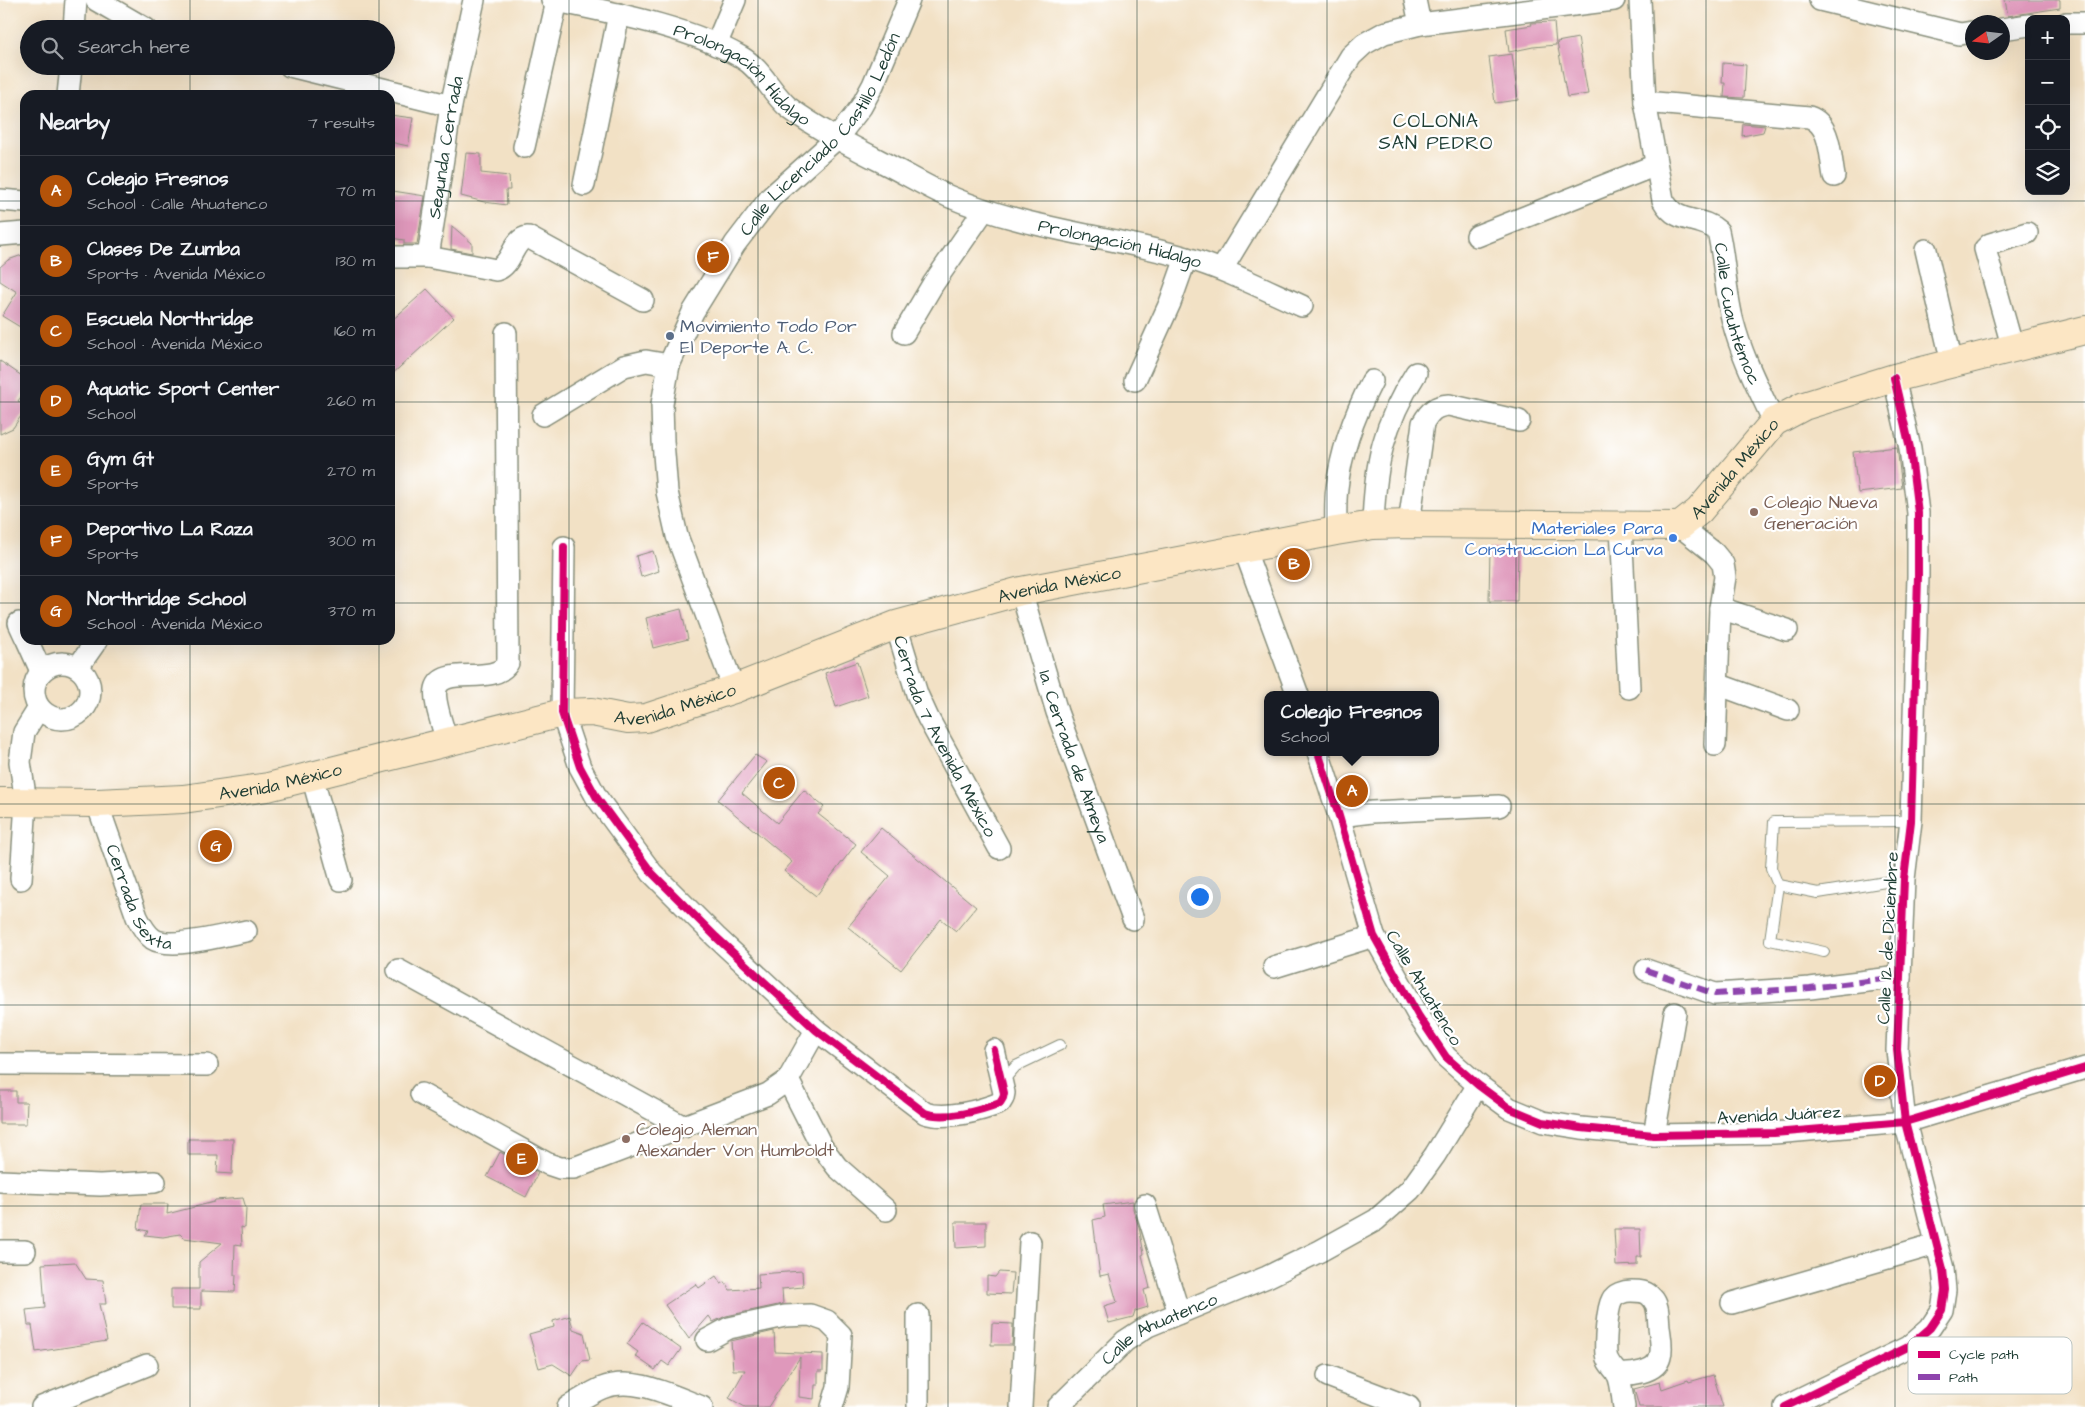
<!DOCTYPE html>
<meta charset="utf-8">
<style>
body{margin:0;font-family:"Architects Daughter",sans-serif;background:#242831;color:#f1f3f6}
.controls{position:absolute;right:15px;top:15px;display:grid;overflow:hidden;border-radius:10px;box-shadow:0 5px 20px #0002}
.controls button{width:45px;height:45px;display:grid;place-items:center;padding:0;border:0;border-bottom:1px solid #363941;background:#171b24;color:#f1f3f6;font:25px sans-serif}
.compass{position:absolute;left:1965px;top:15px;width:45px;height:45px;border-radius:50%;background:#171b24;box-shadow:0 5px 20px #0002;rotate:256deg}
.you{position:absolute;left:1199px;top:896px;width:18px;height:18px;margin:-12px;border:4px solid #fff;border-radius:50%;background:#1a73e8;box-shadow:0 0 0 8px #1a73e833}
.badge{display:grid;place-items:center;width:32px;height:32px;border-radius:50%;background:#b45309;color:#fff;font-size:16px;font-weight:700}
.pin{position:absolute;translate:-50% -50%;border:2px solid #fff;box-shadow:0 1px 5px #0006}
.popup{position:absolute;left:1264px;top:691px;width:175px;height:65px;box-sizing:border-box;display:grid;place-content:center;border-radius:10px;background:#171b24;filter:drop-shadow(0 1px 4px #0005);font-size:16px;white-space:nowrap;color:#9ea1a6}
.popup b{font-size:19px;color:#f1f3f6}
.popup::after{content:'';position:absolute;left:50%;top:100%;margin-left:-10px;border:10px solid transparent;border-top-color:#171b24}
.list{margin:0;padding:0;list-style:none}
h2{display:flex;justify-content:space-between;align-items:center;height:65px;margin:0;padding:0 20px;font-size:21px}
h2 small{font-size:16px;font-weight:400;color:#9ea1a6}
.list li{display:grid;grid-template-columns:32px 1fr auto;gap:15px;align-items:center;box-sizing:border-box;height:70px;padding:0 20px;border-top:1px solid #363941}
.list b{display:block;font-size:19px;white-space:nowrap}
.list p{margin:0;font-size:16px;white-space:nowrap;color:#9ea1a6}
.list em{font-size:16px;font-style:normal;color:#9ea1a6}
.icon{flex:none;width:28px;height:28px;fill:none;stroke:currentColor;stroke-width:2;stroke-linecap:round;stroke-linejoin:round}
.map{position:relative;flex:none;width:2085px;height:1407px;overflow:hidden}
.search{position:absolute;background:#171b24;box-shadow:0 5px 20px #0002;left:20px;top:20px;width:375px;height:55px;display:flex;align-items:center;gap:12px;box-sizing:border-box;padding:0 18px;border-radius:28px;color:#9ea1a6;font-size:19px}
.panel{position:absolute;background:#171b24;box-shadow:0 5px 20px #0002;left:20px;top:90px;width:375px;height:555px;border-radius:15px}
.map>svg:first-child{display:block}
</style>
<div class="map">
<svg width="2085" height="1407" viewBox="0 0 2085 1407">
<rect width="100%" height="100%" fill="#fff"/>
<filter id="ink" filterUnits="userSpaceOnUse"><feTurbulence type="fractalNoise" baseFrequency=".02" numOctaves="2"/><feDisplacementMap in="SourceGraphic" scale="10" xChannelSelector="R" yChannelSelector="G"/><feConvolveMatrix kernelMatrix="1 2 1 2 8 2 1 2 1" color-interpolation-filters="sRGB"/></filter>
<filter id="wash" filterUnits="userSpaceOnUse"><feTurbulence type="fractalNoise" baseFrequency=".0096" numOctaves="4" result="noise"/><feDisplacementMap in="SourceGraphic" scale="20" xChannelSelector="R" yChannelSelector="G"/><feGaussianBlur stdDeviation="1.12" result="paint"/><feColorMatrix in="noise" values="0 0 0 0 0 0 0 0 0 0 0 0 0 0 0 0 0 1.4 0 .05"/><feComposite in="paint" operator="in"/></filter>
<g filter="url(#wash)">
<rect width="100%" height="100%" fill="#f2e1c5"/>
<g id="blocks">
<path fill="#df98bb" d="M2005,0H2060V8L2008,16Z
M1554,22L1556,45L1533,47L1509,52L1506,29L1532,25L1531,23Z
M1578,38L1588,94L1567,97L1557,42Z
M1512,54L1518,100L1495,103L1489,57Z
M1723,63L1746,65L1744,98L1724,97L1725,83H1722Z
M390,115L413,118L408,146L390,142Z
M1743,124L1765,126L1763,132L1742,136Z
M466,153L481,154V173L509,176L510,190H506L507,205L484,202L461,196Z
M393,191L425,196L417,244H404V240L390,238Z
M452,226L472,243V253L451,249Z
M25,254V330L2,316L17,292L0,281V267L8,260Z
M427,289L454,318L390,376V322Z
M0,361L25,378V391L18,401L25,406V410L13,428L0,434Z
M1897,447L1902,488L1858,493L1853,452Z
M1490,548L1518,549L1517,601H1489Z
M653,551L659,571L641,577L636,556Z
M681,609L688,639L653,648L646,618Z
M857,662L868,696L836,707L825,673Z
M755,755L767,762L742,793L777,823L804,790L824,807L818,814L856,844L816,896L784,871L792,862L718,800Z
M881,828L976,907L956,931L941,919L901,970L848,927L890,876L861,852Z
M0,1091H16V1102H27L26,1124H0Z
M188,1139H233L232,1174L217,1173L218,1155H188Z
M500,1152L538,1173L526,1197L487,1177Z
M243,1198L246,1208L245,1228L241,1227L242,1245L235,1244L234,1275H236L235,1292L201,1291V1309H171V1289H199V1262L222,1243L184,1238L180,1234L163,1237L145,1235L148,1231L138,1229L141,1204H168L167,1214L214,1202L215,1200Z
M1133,1201V1209L1139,1227L1144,1254L1142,1255L1150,1288L1144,1290L1148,1307L1135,1311L1133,1317L1109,1323L1104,1306L1117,1302L1109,1274L1100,1276L1093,1220L1105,1217L1103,1205Z
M955,1222H986V1246L956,1248Z
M1614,1229H1640L1641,1257H1637V1265L1616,1266Z
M75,1262L86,1279L103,1280L106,1304H99L107,1341L36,1352L32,1325H28L26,1310L45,1308L42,1264Z
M802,1271L803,1287L782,1289L783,1304L726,1316L713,1322L709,1316L689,1339L665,1305L696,1284L699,1288L716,1276L721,1284L725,1282L730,1290L759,1288L758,1274Z
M999,1272L1013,1273L1011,1294L987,1293V1276L995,1277Z
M570,1316L573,1329L584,1333L590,1360L582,1361L572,1376L553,1364L539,1368L529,1334L554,1327L553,1321Z
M643,1322L681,1349L669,1366L662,1361L655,1370L635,1356L638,1352L627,1344Z
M992,1323L1013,1324L1012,1345H991Z
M774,1331L775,1352L823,1354V1371H818V1385H815L814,1399L799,1397L800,1357L768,1407H745L729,1398L745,1370H733L731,1341Z
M1713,1375L1723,1407H1639L1634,1389L1660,1382L1662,1389L1688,1380L1689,1382Z"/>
</g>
</g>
<g filter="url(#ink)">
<use href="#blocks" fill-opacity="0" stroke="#888f7c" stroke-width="1"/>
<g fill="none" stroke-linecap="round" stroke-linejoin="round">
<g stroke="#888f7c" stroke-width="12">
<path id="lane" d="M1904,879L1818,893L1778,885L1771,868L1774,822L1911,821
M1778,885L1770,940L1824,952
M1002,1082L1016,1066L1060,1045"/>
</g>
<g stroke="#888f7c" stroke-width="24">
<g id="street">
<path d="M96,0L146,29"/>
<path id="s1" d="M552,0C613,13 687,26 741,57C762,69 771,93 789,108C819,130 853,147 886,164C906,174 927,187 948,196C1021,228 1110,236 1187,258C1227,270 1264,289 1302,306"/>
<path d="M1415,0L1420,24"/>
<path id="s2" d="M1640,0L1645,102L1663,200C1677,226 1700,215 1718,231C1725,261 1725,292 1733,322C1742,357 1759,389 1774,422"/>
<path d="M1820,0L1960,34L1972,32"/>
<path d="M2066,23H2085"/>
<path d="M74,29L76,0"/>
<path d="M2002,29L2029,25"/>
<path d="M716,45L735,0"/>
<path d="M290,66L451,106"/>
<path d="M68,95L71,66"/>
<path d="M1645,102L1809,117C1831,124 1830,156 1834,176"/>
<path d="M524,147L557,1"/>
<path d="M584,185L619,14"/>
<path d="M0,200L25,202"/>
<path d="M0,235L25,233"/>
<path d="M1477,236L1656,165"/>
<path d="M1926,250L1952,363"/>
<path d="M390,257H428L496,270C513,265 512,239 528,237L643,300"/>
<path id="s3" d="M428,257L451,106L474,0"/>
<path d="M1222,269L1351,56L1364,44L1384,33L1420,24L1614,0"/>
<path d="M904,333L933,284L984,210"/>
<path d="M2013,349L1985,249L1990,244L2027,233"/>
<path d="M1135,380L1170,303L1186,258"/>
<path d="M543,415L624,366L646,361L669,365"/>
<path d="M1409,524L1423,423C1430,411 1435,406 1449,405L1519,421"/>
<path d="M1373,525C1375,464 1383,424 1416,373"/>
<path d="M1621,526L1629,688"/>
<path d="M1680,526L1714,553L1723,564L1725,577L1720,608L1715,745"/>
<path d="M1336,531C1336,517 1335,502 1337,488C1341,450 1355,414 1372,381"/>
<path d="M564,547L562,713L580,767L597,798L652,873L716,937L816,1030L925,1113C945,1120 980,1111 1000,1103L1003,1098L1004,1093L994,1050"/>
<path d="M1244,548L1298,695"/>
<path id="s4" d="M1021,591L1057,712L1133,919"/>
<path d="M1720,608L1787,630"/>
<path d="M19,623L25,636"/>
<path id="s5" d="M896,625L917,694L928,718L999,848"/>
<path d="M27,640L41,671"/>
<circle cx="62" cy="691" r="28"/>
<path d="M78,667L97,640"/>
<path d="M1717,684L1788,710"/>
<path id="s6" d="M734,689L677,536L667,492L663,441L662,404L669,365L693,312L735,244L771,197L837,138L861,107L873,85L909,0"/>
<path d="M447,742C444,729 433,701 436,689C442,664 493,687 508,663L506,333"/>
<path d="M1318,752L1339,816L1374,936L1418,1015L1446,1057L1478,1085L1509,1108L1543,1122L1581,1128L1654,1135L1774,1133L1905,1122L2085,1068"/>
<path d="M312,776L341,880"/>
<path id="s7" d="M97,803L137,917C141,925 146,934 153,939C170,950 226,935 246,931"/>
<path d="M1339,816L1372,812L1499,806"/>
<path d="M21,879L26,802L20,762L24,732L39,708"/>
<path d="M1274,967L1374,936"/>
<path d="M398,970L684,1127"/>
<path d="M1646,970L1715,994L1810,988L1900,977"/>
<path d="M0,1064L207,1065"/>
<path d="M788,1080L822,1147L837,1167L886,1210"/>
<path d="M421,1094L548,1164L560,1168H574L768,1094L788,1080L816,1030"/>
<path d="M1654,1135L1675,1013"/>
<path d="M0,1181L100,1185L155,1182"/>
<path d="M1145,1205L1179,1313"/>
<path d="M0,1251H25"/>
<path d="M1732,1303L1936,1244"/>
<path d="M707,1340L729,1328L785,1316L810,1315L827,1321L841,1335L838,1387L832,1407"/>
<path d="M1617,1374C1630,1375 1656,1373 1660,1357C1663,1348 1660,1336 1659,1327C1658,1317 1659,1305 1652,1298C1647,1291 1639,1291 1631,1291C1624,1291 1615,1294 1612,1300C1607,1309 1605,1343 1606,1354C1607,1363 1612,1366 1617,1373C1622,1382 1622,1397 1624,1407"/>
<path d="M1328,1376L1409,1407"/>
<path d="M42,1407L147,1365"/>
<path d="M568,1407C579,1401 590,1393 602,1388C634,1375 672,1396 702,1407"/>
<path d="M918,1407V1315"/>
<path d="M1021,1407L1030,1242"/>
<path id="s8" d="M1058,1407L1125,1341L1148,1326L1267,1277L1320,1251L1376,1220L1410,1190L1435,1155L1478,1085"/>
<path d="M1785,1407L1908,1347L1930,1328L1942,1310L1945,1290L1943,1269L1905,1122L1897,1050L1904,879L1911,821L1918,576V513L1910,448L1894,378"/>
</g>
</g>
<g stroke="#888f7c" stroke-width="30">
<g id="secondary">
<path id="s9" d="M0,802L97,803L183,799L268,787L562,713L592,712L628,719L646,718L734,689L896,625L1021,591L1336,531L1373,525L1409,524L1680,526L1699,511L1774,422L1804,406L1894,378L2085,330"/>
</g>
</g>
<use href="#lane" stroke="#fff" stroke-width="10"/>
<use href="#street" stroke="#fff" stroke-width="21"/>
<use href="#secondary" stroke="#fce6c4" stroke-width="28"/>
<path stroke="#8e44ad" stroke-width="6" stroke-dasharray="12 6" stroke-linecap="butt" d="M1646,970L1715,994L1810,988L1900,977"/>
<g stroke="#fff" stroke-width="11">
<path id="cycleway" d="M564,547L562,713L580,767L597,798L652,873L716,937L816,1030L925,1113C945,1120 980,1111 1000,1103L1003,1098L1004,1093L994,1050
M1318,752L1339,816L1374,936L1418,1015L1446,1057L1478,1085L1509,1108L1543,1122L1581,1128L1654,1135L1774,1133L1905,1122L2085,1068
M1785,1407L1908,1347L1930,1328L1942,1310L1945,1290L1943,1269L1905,1122L1897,1050L1904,879L1911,821L1918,576V513L1910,448L1894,378"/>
</g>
<use href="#cycleway" stroke="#d6006c" stroke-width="8"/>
</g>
</g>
<path fill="none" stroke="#1f3d34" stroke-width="1" stroke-opacity="0.55" d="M190,0V29M379,0V29M569,0V1407M758,0V1407M948,0V1407M1137,0V1407M1327,0V1407M1516,0V1407M1706,0V1407M1895,0V1407M190,66V95M379,66V95M0,201H25M390,201H2085M0,402H25M390,402H2085M0,603H25M390,603H2085M190,640V1407M379,640V1407M0,804H2085M0,1005H2085M0,1206H2085"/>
<circle fill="#5c6f8a" stroke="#fff" stroke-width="2" cx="670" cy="336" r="5"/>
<g fill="#8d6e63" stroke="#fff" stroke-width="2">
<circle cx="1754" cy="512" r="5"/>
<circle cx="626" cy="1139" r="5"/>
</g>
<circle fill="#3f7fe0" stroke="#fff" stroke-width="2" cx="1673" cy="538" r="5"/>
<g text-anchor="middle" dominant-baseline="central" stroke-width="4.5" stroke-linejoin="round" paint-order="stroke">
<g font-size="18" fill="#1f3d34" stroke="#fff">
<text stroke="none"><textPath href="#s1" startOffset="209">Prolongación Hidalgo</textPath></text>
<text stroke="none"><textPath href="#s6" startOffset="615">Calle Licenciado Castillo Ledón</textPath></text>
<text stroke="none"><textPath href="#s3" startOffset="111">Segunda Cerrada</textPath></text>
<text stroke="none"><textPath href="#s1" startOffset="629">Prolongación Hidalgo</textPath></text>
<text stroke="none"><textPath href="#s2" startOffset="352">Calle Cuauhtémoc</textPath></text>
<text stroke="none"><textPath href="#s9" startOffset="1798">Avenida México</textPath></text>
<text stroke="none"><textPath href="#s9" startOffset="1092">Avenida México</textPath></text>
<text stroke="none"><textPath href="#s9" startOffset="688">Avenida México</textPath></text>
<text stroke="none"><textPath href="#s5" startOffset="122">Cerrada 7 Avenida México</textPath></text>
<text stroke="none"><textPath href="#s4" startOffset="174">1a. Cerrada de Almeya</textPath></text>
<text stroke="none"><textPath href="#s9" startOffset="282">Avenida México</textPath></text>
<text stroke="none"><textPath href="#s7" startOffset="106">Cerrada Sexta</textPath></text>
<text transform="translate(1888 938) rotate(-87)">Calle 12 de Diciembre</text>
<text transform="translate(1424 988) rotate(59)">Calle Ahuatenco</text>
<text transform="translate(1779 1115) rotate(-3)">Avenida Juárez</text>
<text stroke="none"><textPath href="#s8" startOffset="130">Calle Ahuatenco</textPath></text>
</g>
<g font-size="18" fill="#4e5e75" stroke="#fff" text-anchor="start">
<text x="680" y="326">Movimiento Todo Por<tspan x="680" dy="21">El Deporte A. C.</tspan></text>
</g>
<g font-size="18" fill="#785e54" stroke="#fff" text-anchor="start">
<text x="1764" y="502">Colegio Nueva<tspan x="1764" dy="21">Generación</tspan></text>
<text x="636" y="1129">Colegio Aleman<tspan x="636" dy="21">Alexander Von Humboldt</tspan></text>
</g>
<g font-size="18" fill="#366cbe" stroke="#fff" text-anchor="end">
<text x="1663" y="528">Materiales Para<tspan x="1663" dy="21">Construccion La Curva</tspan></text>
</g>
<g font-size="19" letter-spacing="1" fill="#1f3d34" stroke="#fff">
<text x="1436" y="121">COLONIA<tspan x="1436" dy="22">SAN PEDRO</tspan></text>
</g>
</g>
<rect x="1908" y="1337" width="164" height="57" rx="8" fill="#fff" stroke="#bcc5c2" stroke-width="1"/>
<rect x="1918" y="1351" width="22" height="7" fill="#d6006c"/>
<rect x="1918" y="1374" width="22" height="6" fill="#8e44ad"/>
<g font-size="14" fill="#1f3d34">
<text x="1949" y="1359">Cycle path</text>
<text x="1949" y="1382">Path</text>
</g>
</svg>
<div class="controls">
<button>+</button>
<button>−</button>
<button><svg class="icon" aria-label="locate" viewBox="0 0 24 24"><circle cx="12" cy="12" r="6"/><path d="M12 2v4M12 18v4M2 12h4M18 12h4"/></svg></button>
<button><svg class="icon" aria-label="layers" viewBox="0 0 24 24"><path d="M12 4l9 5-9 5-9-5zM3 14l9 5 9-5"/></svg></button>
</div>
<svg class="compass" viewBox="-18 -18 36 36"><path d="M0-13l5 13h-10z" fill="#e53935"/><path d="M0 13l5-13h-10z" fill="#9ea1a6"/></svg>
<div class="you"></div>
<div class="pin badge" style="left:1352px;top:791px">A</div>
<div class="popup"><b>Colegio Fresnos</b>School</div>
<div class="pin badge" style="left:1294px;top:564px">B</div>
<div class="pin badge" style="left:779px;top:783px">C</div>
<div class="pin badge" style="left:1880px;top:1081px">D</div>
<div class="pin badge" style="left:522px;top:1159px">E</div>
<div class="pin badge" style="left:713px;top:257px">F</div>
<div class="pin badge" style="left:216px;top:846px">G</div>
<div class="search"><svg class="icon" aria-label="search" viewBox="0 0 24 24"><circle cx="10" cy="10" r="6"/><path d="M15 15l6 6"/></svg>Search here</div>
<section class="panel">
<h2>Nearby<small>7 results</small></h2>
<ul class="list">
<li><span class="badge">A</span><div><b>Colegio Fresnos</b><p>School · Calle Ahuatenco</p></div><em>70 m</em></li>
<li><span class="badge">B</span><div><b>Clases De Zumba</b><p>Sports · Avenida México</p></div><em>130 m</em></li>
<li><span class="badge">C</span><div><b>Escuela Northridge</b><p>School · Avenida México</p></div><em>160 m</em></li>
<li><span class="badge">D</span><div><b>Aquatic Sport Center</b><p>School</p></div><em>260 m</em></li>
<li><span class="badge">E</span><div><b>Gym Gt</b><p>Sports</p></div><em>270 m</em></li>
<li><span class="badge">F</span><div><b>Deportivo La Raza</b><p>Sports</p></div><em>300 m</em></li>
<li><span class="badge">G</span><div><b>Northridge School</b><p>School · Avenida México</p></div><em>370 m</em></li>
</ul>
</section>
</div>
